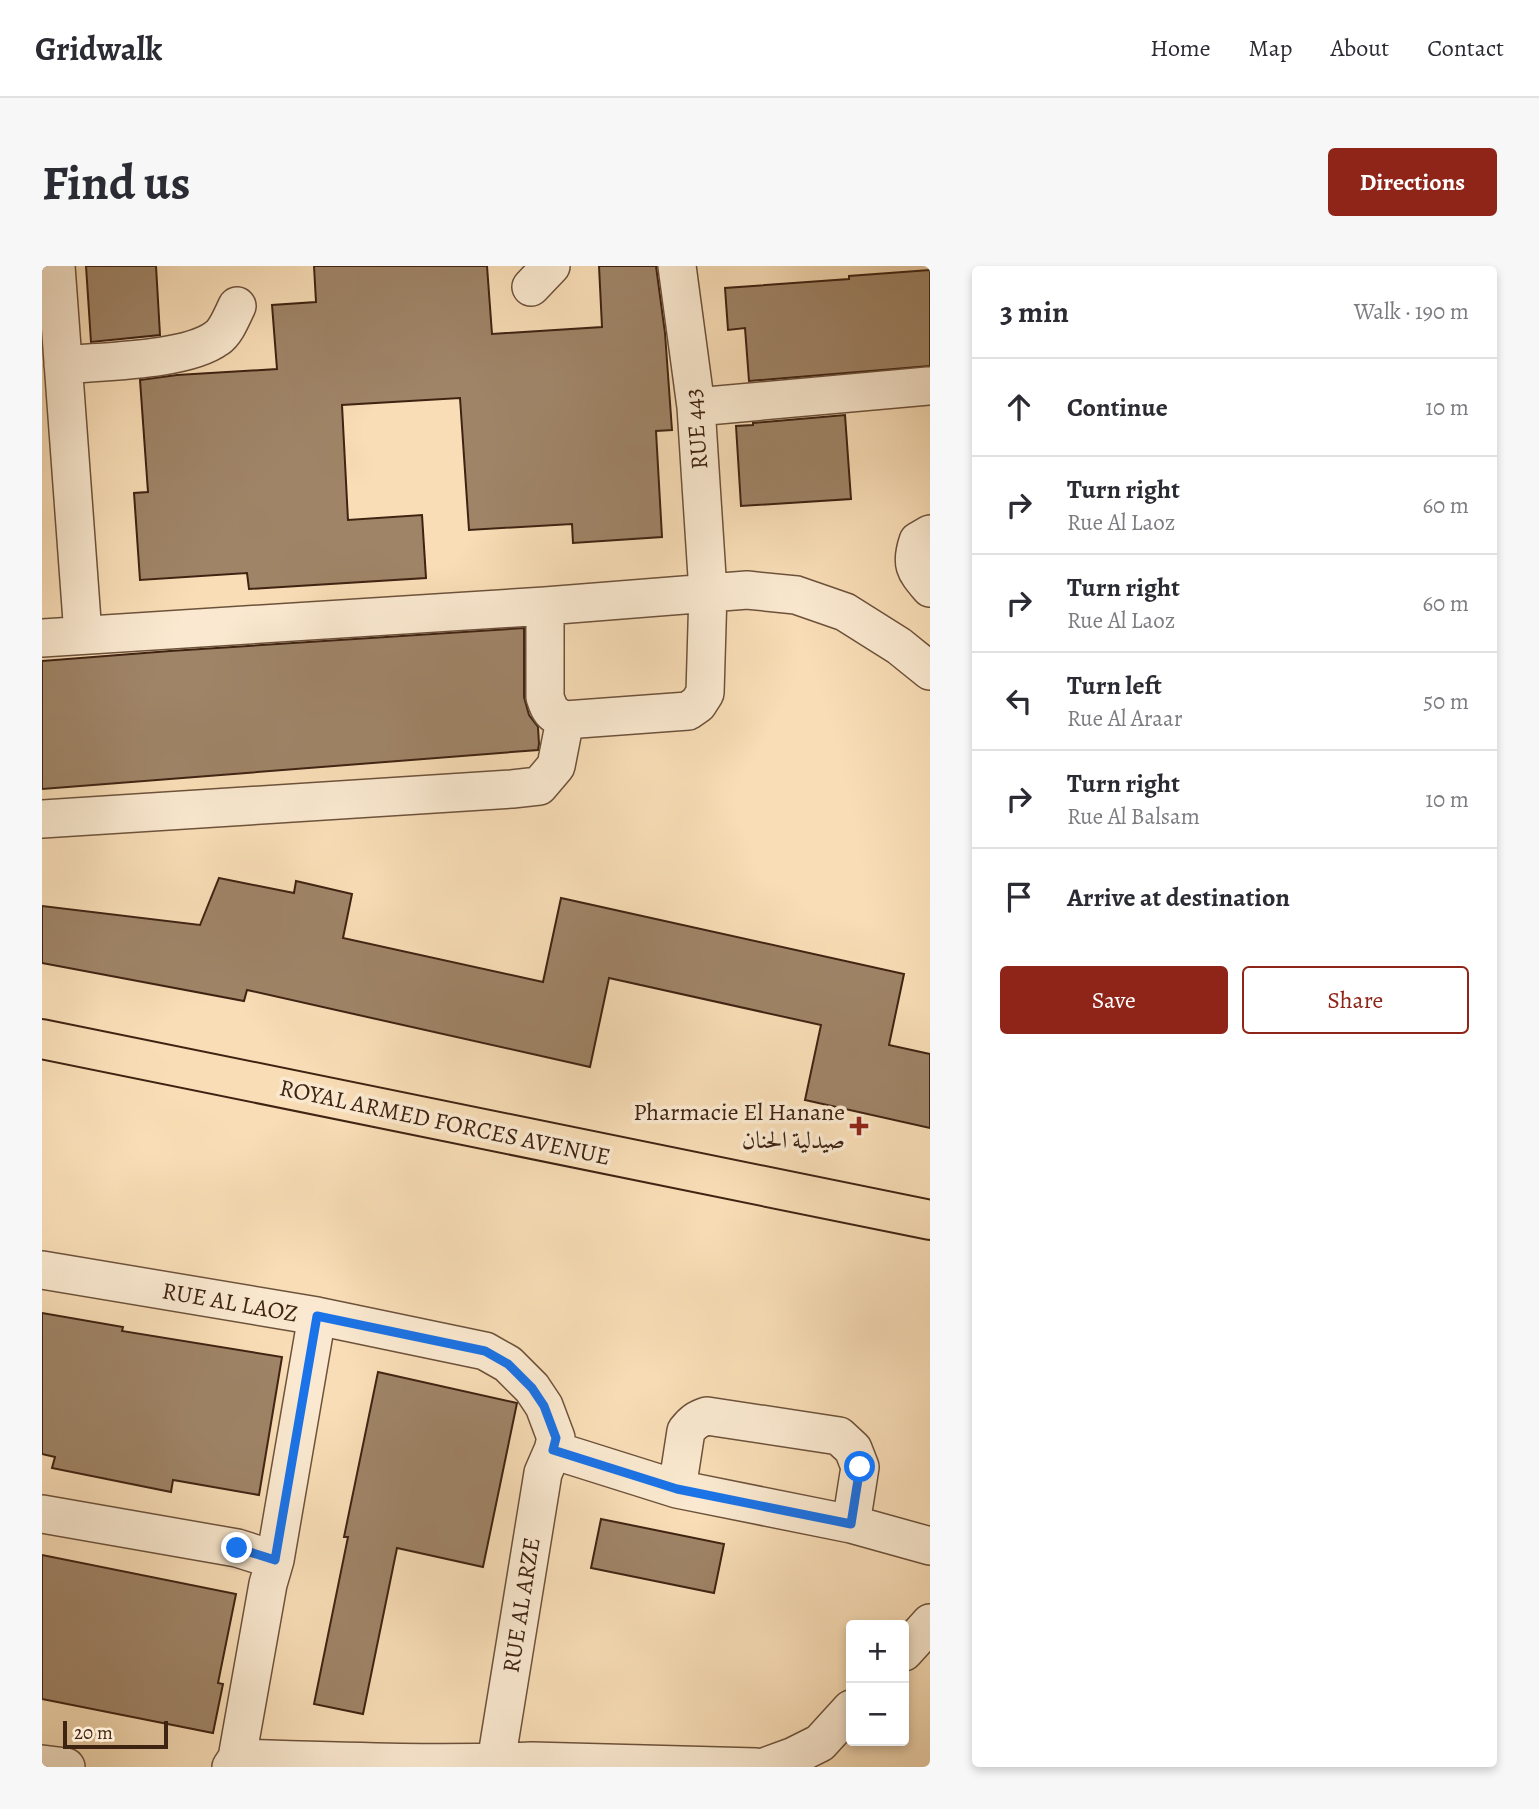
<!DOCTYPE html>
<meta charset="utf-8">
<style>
body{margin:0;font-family:Alegreya,Amiri,serif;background:#f7f7f7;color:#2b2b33}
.controls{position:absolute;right:21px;bottom:21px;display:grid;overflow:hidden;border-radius:7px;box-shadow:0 4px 10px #0003}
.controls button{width:63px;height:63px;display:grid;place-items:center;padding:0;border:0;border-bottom:2px solid #e1e1e2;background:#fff;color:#2b2b33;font:35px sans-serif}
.scale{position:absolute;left:21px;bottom:18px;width:105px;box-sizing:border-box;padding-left:7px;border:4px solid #3f2312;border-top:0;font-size:19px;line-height:24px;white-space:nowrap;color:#3f2312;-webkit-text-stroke:5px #fae9d0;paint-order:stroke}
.stop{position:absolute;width:21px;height:21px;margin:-16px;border:5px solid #1a73e8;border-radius:50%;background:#fff}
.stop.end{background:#1a73e8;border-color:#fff;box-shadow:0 2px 7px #0008}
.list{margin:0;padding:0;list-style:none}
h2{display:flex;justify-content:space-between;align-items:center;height:91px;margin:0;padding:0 28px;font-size:30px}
h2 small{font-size:23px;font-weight:400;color:#7c7c81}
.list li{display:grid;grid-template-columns:46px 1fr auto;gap:21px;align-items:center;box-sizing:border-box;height:98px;padding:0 28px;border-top:2px solid #e1e1e2}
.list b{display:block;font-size:26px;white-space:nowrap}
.list p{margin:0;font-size:23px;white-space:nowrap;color:#7c7c81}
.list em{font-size:23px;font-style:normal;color:#7c7c81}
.actions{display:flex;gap:14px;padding:21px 28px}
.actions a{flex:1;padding:16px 0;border:2px solid #8f2418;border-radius:7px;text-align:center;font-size:24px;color:#8f2418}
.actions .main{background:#8f2418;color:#fff}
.icon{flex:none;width:38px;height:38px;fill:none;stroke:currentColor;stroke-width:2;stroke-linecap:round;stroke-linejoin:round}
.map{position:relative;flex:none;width:888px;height:1501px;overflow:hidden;border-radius:7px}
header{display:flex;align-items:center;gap:42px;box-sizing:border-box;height:98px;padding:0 35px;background:#fff;border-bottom:2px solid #e1e1e2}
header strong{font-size:33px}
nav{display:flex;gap:38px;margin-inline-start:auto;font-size:24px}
.intro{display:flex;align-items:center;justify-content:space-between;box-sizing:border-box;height:168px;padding:0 42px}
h1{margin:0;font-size:49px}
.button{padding:18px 32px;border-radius:7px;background:#8f2418;color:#fff;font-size:24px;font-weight:700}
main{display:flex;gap:42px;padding:0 42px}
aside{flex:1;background:#fff;border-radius:7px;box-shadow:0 4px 10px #0003}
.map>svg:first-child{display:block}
</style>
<header>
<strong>Gridwalk</strong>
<nav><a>Home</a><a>Map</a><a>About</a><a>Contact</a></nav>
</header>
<div class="intro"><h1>Find us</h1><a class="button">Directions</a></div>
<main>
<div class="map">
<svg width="888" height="1501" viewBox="0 0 888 1501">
<rect width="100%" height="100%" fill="#f8ddb6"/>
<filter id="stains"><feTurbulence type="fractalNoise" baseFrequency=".00286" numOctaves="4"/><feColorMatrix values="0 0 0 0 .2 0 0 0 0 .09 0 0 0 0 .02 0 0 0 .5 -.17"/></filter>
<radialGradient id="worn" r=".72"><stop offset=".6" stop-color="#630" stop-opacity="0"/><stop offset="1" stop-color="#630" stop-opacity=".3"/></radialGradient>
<path fill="#9f8467" stroke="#3f2312" stroke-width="2" d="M44,0H114L118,69L49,76Z
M272,0H445L450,68L560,61L557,0H614L623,67L630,164L614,165L620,271L531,277L530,258L427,264L418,132L300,139L306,254L380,249L384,312L207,323L205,307L98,314L92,227L106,226L98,114L135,109L235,103L230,39L274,36Z
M888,4V100L707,115L703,62L686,64L683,22L807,13V10Z
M803,149L809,233L699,240L694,160L711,159V157Z
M482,362V431L487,449L496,461L497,478L496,484L0,523V395L128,385Z
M177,612L252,627L254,615L310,628L301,672L501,716L519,632L862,708L847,779L888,788V862L763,834L779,759L567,712L548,801L205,724L202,735L0,697V640L158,659Z
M0,1047L81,1061L80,1065L240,1091L217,1229L131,1214L129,1226L10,1202L13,1191L0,1188Z
M336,1106L475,1137L441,1301L355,1282L321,1448L272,1438L306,1271H302Z
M559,1253L682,1278L672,1327L549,1302Z
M0,1289L194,1328L176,1417L181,1418L171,1467L0,1433Z"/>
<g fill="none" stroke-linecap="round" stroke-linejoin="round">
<g stroke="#6d523b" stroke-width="40">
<path id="minor" d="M14,0L41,369
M489,21L509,0
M21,99C61,95 144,95 175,72C184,66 190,50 195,40
M654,141L886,120
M888,268L876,275C868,299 873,304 888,322
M503,340V431C507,444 510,449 523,454L646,445L656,438L663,427L666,326L654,141L635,0
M0,372L503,340L705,324L754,329L803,346L857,380L888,405
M0,553L470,523L497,520L514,500L523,454
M0,1004L275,1050L443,1085L466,1098L490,1122L502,1140L514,1172L511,1184L635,1223L809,1258L888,1280
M635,1223L644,1165C650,1157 655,1153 665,1150L797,1170L811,1183L818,1201L809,1258
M0,1248L195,1282L233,1294
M862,1386L888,1357
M195,1492C293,1495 392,1499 490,1495L714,1501
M454,1496L501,1207L511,1184
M0,1498L24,1501
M189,1501L195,1492L226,1318L233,1294L275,1050
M722,1501L752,1490L778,1477L809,1443"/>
</g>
<g stroke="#3f2312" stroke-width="42">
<path id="major" d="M0,773L888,954"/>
</g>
<use href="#minor" stroke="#fae9d0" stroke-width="37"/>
<use href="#major" stroke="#f8ddb6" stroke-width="38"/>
</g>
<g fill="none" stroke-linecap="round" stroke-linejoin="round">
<path stroke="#1a73e8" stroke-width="9" d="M195,1282L233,1294L275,1050L443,1085L466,1098L490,1122L502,1140L514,1172L511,1184L635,1223L809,1258L818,1201"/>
</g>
<path fill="#8f2418" stroke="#fae9d0" stroke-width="2.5" d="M813.5 849.5h7v7h7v7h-7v7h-7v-7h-7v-7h7z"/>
<g text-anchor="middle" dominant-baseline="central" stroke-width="7" stroke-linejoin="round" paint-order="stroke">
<g font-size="24" fill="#3f2312" stroke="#fae9d0">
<text transform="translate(654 163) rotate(-95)">RUE 443</text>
<text transform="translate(403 856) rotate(12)">ROYAL ARMED FORCES AVENUE</text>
<text transform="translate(188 1036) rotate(10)">RUE AL LAOZ</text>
<text transform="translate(479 1339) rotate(-81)">RUE AL ARZE</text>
</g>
<g font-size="24" fill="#3f2312" stroke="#fae9d0" text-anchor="end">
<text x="803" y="846">Pharmacie El Hanane<tspan x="803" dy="28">صيدلية الحنان</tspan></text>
</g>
</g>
<rect width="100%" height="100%" filter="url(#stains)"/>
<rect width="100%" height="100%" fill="url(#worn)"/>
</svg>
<div class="controls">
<button>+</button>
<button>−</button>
</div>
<div class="scale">20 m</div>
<div class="stop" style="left:818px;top:1201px"></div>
<div class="stop end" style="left:195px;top:1282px"></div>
</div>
<aside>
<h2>3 min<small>Walk · 190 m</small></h2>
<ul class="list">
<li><svg class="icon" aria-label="ahead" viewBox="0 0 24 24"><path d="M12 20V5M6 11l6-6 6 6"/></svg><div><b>Continue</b></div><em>10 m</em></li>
<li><svg class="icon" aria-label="right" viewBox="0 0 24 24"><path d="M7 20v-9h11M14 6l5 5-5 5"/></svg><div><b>Turn right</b><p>Rue Al Laoz</p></div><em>60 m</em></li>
<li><svg class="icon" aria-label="right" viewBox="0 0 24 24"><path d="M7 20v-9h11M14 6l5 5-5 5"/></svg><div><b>Turn right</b><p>Rue Al Laoz</p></div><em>60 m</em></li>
<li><svg class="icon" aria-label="left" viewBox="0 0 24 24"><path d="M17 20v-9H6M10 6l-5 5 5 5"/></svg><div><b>Turn left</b><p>Rue Al Araar</p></div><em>50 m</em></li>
<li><svg class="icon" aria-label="right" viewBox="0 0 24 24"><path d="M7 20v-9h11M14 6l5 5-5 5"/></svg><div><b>Turn right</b><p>Rue Al Balsam</p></div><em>10 m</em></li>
<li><svg class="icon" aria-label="arrive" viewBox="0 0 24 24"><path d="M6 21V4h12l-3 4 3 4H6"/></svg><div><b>Arrive at destination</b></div></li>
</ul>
<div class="actions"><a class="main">Save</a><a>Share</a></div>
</aside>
</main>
